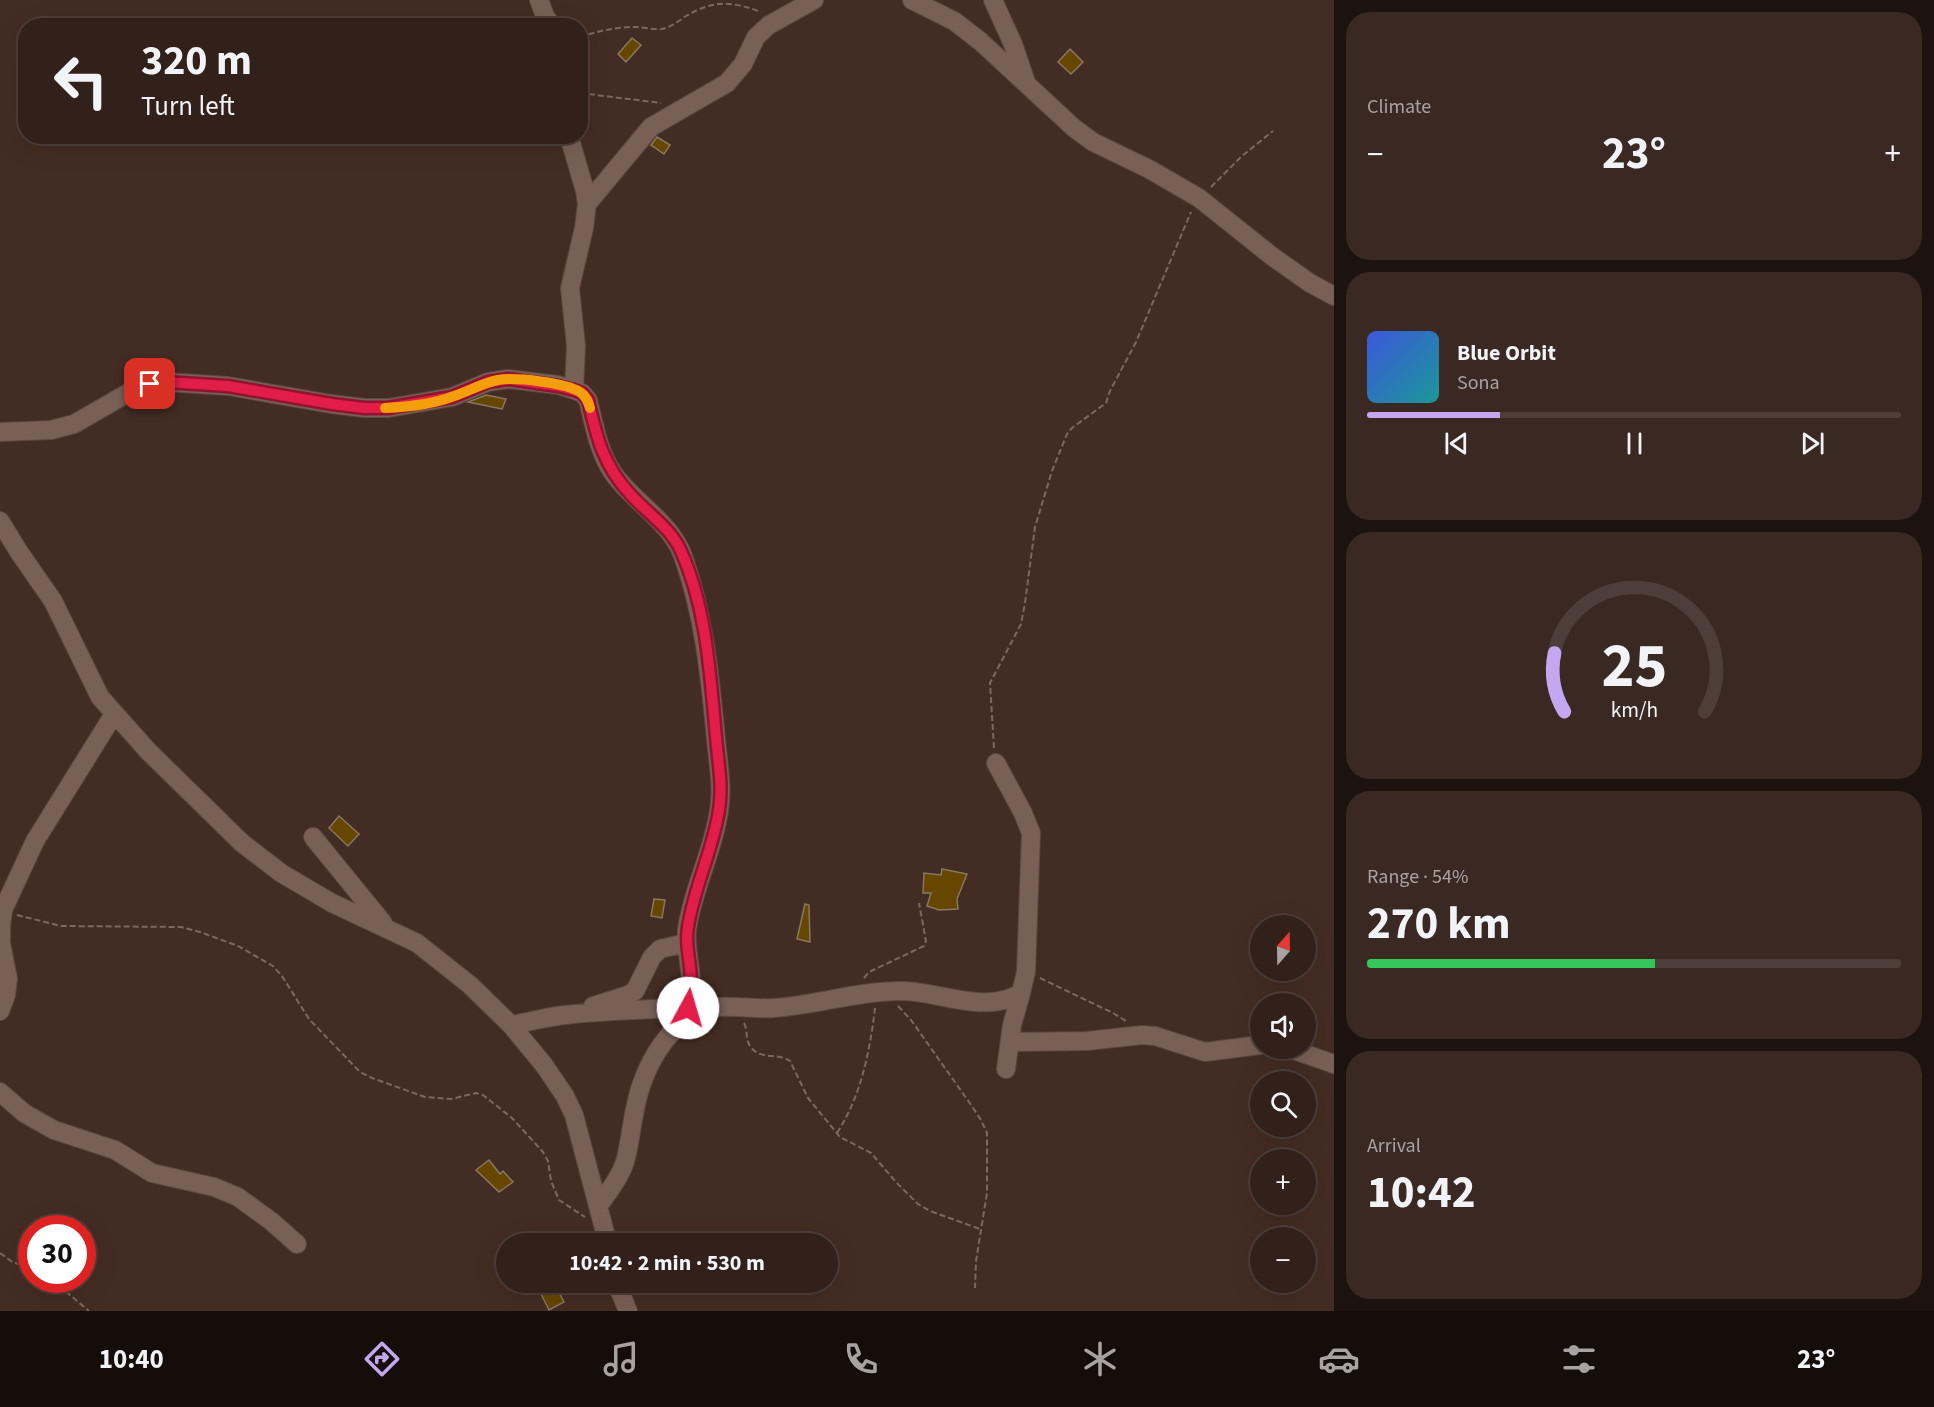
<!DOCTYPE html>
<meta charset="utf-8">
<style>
:root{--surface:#32211a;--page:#3a2923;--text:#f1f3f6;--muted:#a8a3a2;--line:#4d3e39;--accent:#c4a7f1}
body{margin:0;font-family:"Source Sans 3",sans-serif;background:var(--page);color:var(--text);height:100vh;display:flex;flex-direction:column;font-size:22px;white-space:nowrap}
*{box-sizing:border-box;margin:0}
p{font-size:20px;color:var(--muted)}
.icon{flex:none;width:33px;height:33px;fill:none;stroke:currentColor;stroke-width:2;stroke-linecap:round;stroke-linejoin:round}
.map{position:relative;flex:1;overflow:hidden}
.details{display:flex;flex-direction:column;gap:12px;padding:12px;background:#1c120e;width:600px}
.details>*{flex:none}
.banner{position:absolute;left:18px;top:18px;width:570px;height:126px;border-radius:24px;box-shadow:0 6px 24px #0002,0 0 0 2px var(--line);background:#32211a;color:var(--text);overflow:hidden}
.needle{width:39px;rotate:20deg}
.buttons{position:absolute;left:1250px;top:915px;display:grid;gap:12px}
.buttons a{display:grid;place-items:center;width:66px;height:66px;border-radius:50%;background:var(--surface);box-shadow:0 6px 24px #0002,0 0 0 2px var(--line);font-size:30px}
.speed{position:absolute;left:18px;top:1215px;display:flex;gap:12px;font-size:30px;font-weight:700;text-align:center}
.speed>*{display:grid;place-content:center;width:78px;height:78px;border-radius:50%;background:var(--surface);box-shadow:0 6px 24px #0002,0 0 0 2px var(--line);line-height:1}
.speed .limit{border:9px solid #d22;background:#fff;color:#111}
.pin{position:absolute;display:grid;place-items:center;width:51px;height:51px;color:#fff;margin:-26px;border-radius:12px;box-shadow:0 3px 9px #0006}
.me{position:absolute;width:66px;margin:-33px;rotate:6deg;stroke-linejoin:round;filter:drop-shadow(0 0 4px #0008)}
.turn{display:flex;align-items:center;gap:21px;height:126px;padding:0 24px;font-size:27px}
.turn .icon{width:78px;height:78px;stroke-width:2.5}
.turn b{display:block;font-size:42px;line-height:51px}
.big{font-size:45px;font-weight:700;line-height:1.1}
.details .tile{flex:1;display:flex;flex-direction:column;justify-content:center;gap:9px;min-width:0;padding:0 21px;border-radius:24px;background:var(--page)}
.details .dial{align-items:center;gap:0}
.dial svg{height:156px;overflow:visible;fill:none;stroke:var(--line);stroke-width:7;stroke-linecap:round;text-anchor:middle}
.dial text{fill:var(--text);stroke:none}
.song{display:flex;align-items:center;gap:18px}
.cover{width:72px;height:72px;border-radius:9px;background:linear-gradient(135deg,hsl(230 70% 55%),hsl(180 70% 35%))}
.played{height:6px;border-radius:3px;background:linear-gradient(90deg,var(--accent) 25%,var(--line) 25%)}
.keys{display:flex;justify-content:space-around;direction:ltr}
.heat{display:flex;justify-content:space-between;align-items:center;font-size:33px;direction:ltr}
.charge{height:9px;border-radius:4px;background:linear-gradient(90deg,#34c759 54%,var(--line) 0)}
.trip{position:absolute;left:496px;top:1233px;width:342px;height:60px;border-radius:30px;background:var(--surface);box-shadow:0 6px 24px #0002,0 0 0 2px var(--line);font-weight:700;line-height:60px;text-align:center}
.tabs{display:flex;height:96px;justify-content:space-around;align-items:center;background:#140d0a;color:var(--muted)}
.tabs .icon{width:42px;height:42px}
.tabs .active{color:var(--accent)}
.tabs b{font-size:27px;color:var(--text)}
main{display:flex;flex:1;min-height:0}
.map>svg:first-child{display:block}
.building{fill:#674700;stroke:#867862;stroke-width:1.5}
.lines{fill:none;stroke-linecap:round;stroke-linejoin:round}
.minor-casing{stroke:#5b4841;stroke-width:20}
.path{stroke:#7d6860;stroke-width:2;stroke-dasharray:6 3;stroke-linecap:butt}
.minor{stroke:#796056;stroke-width:18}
.route-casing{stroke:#92132f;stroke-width:15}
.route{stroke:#e11d48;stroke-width:10}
.slow{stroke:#f59e0b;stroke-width:10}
</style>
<main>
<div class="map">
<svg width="1334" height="1311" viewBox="0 0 1334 1311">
<rect width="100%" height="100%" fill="#432c23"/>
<path class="building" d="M632 38 641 45 626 62 618 54Z
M1070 49 1083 62 1071 74 1058 62Z
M657 137 670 145 664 154 651 145Z
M486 395 506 399 502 409 468 402Z
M339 816 359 834 348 846 329 828Z
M942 869 967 874 957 899 958 909 939 910 927 906 931 893H923L924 873 941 875Z
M654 899 665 900 662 918 651 916Z
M805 904 809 905 810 942 797 939Z
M489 1160 500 1174 503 1171 513 1182 499 1192 476 1170Z
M535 1282H545L550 1290 556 1287 564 1302 549 1310Z"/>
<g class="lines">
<defs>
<path id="minor" d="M539 0 545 16 552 26
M912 0 954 21 980 41 1074 128 1093 142 1149 169 1199 198 1273 257 1310 283 1334 296
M993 0 1013 44 1026 82
M569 136 585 191 587 204 584 228 570 288 576 346 574 390
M587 204 651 127 727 83 743 64 756 37 769 25 814 0
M0 432 51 430 74 424 135 389 142 385 165 382 228 386 331 404 364 408H389L452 397 488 382 508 379 558 385 574 390 582 393 588 400C594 425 599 453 613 473 633 502 671 522 683 556 704 615 710 676 716 739 718 762 723 787 719 811 713 852 693 888 687 929 684 956 698 983 687 1010 682 1023 671 1032 663 1043 654 1055 647 1069 642 1083 633 1107 632 1133 626 1158 622 1175 609 1191 599 1205
M0 521 19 552 53 601 100 697 148 751 242 843 281 873 332 903 417 943 470 985 511 1025 544 1065 565 1096 574 1115 608 1244
M313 837 383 923
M593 1006 628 995 635 991 652 957 660 949 686 943
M0 1011 6 995 8 979 1 943V926L3 910 35 841 114 714
M511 1025C529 1022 547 1017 565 1015 616 1009 668 1009 719 1007 738 1006 756 1009 774 1008 817 1005 858 991 901 991 940 991 984 1015 1021 993L1026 972 1031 833 1023 813 996 763
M1010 1042 1087 1041 1142 1035 1155 1036 1205 1052 1260 1045
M1288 1048 1334 1064
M1006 1069 1012 1025 1021 993
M0 1092 24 1113 54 1130 115 1150 152 1173 214 1187 238 1197 271 1221 297 1244
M616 1282 628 1311"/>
</defs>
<use href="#minor" class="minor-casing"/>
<path class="path" d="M580 37C598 31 616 27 635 27 643 27 654 30 662 29 671 27 679 21 686 16 713 0 732 1 761 12
M580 93 661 103
M1211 187 1242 156 1273 131
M994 748 990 683 1021 624 1025 603 1035 527 1052 471 1067 434 1072 428 1106 403 1110 391 1136 342 1191 212
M17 915 61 926 181 927 200 932 238 946 273 966 282 976 309 1019 360 1072 372 1078 425 1097 451 1099 476 1093 483 1095 512 1118 543 1152 548 1161 551 1181 559 1200 585 1217
M864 978 869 972 924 946 926 941 919 903
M1040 978 1113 1013 1126 1021
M898 1006 911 1020 969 1102 981 1120 987 1133V1193L976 1261 975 1288
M744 1023C748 1030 745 1039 750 1046 760 1061 777 1052 790 1061L808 1098 840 1137 871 1153 896 1182 918 1204 930 1211 980 1229
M837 1133C861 1096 870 1051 875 1008
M0 1253 11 1261 32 1270
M52 1280 89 1311"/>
<use href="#minor" class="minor"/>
</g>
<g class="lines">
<defs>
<path id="route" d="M150 384 165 382 228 386 332 404 364 408H388L452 397 488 382 508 379 558 386 574 390 582 393 588 400C597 438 603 465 630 494 647 513 671 528 681 551 707 609 710 675 716 737 718 761 723 786 719 810 713 850 694 887 688 927 685 942 689 954 690 968 692 982 691 994 688 1008"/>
</defs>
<use href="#route" class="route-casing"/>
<use href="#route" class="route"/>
<path class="slow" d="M385 408C407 407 434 404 454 396 469 391 483 383 498 380 516 377 566 383 580 392 586 396 588 401 590 408"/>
</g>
</svg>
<div class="buttons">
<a><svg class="needle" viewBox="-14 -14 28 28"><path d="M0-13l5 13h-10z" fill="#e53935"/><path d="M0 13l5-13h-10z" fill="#a8a3a2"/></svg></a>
<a><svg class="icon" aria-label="sound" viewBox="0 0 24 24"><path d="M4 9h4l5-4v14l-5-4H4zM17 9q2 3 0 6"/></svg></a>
<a><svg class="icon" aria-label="search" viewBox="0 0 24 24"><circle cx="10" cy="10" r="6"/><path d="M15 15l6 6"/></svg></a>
<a>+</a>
<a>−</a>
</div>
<div class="speed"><div class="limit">30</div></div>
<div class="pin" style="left:150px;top:384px;background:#d93025"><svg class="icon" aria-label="arrive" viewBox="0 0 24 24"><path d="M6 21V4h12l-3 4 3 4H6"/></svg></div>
<svg class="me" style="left:688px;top:1008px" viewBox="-20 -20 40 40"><circle r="19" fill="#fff"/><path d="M0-13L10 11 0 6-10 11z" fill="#e11d48"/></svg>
<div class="trip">10:42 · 2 min · 530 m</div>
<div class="banner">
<div class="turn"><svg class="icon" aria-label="left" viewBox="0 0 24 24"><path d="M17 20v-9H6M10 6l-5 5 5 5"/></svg><div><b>320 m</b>Turn left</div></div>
</div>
</div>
<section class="details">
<div class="tile"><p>Climate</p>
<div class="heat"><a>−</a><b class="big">23°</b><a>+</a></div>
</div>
<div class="tile">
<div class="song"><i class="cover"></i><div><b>Blue Orbit</b><p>Sona</p></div></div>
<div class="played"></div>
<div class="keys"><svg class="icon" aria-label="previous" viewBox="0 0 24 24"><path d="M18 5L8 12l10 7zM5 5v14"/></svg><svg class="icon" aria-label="pause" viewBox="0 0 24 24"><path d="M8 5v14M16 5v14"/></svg><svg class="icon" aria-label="next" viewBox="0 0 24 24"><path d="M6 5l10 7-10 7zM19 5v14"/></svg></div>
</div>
<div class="tile dial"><svg viewBox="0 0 100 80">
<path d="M14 69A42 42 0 1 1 86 69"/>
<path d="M14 69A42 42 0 0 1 9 39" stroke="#c4a7f1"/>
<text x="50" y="56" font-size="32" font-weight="700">25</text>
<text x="50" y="72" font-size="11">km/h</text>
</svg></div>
<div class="tile"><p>Range · 54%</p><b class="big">270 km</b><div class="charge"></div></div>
<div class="tile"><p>Arrival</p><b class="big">10:42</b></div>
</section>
</main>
<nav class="tabs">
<b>10:40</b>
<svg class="icon active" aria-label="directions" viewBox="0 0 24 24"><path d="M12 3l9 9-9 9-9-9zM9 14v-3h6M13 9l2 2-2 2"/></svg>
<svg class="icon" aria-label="music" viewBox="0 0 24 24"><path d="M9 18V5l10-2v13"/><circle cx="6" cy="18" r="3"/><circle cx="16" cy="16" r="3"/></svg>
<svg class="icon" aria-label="phone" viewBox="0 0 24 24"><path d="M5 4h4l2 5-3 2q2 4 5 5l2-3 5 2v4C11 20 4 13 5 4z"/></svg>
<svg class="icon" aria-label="climate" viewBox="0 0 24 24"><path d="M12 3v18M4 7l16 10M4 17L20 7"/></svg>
<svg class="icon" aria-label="car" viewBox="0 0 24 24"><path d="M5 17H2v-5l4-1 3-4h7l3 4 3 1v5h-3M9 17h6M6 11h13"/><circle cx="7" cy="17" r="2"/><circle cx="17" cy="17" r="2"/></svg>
<svg class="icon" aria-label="filters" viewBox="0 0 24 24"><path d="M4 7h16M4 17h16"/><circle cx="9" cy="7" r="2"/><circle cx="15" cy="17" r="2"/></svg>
<b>23°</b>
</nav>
